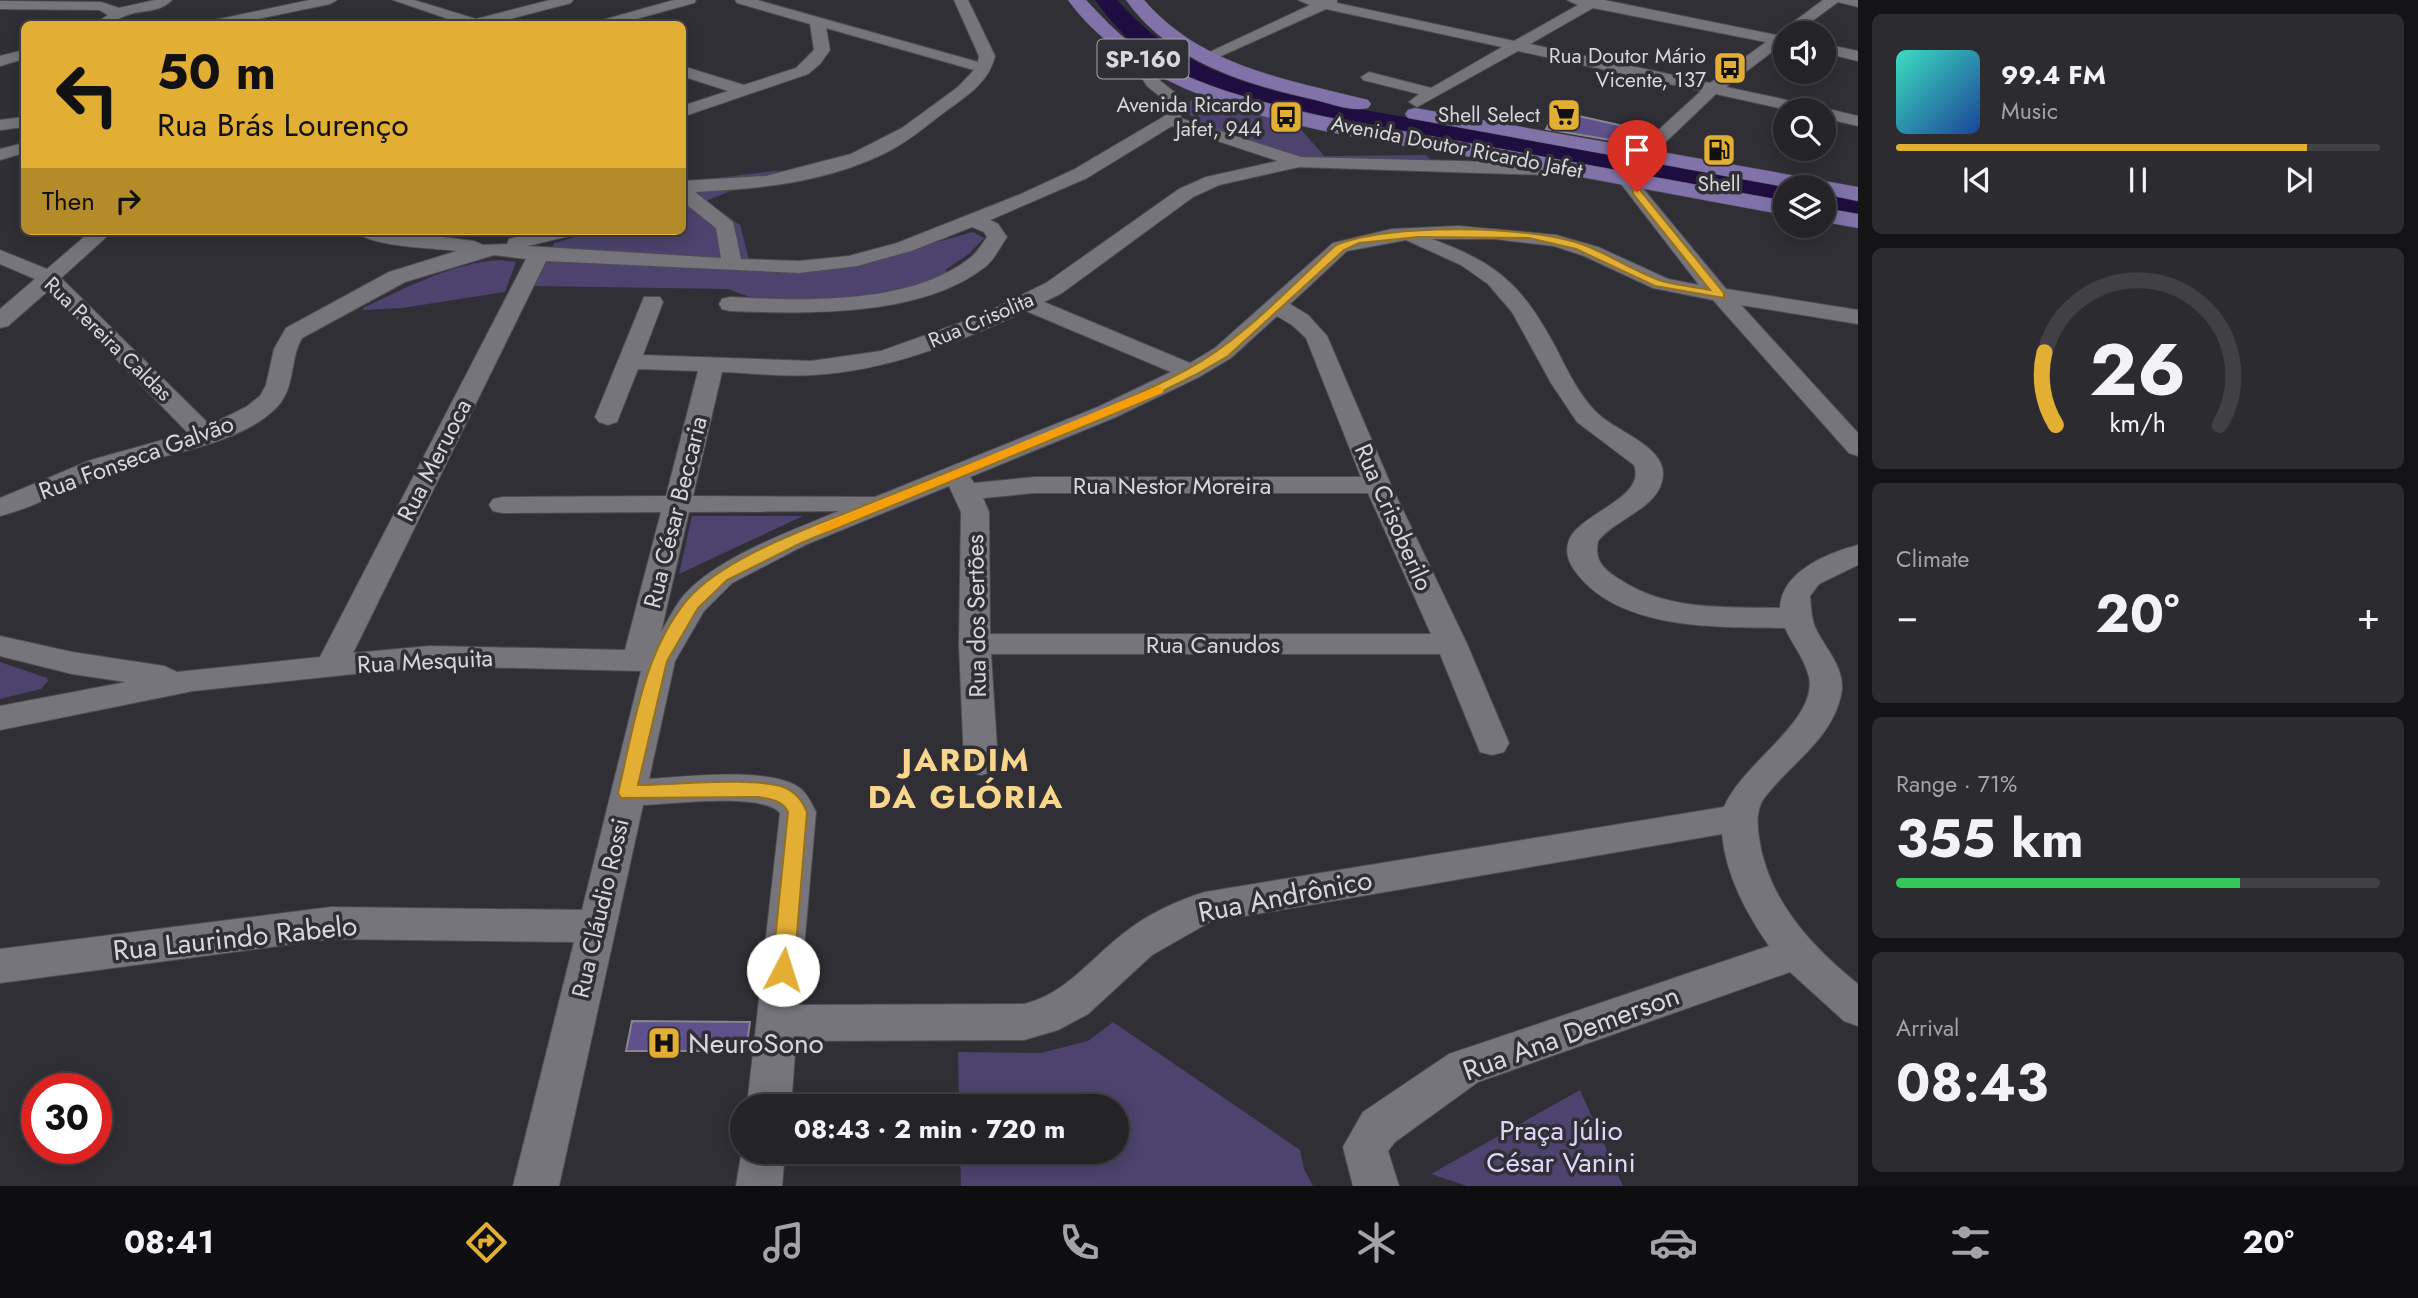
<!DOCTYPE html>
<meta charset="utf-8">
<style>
:root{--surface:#242328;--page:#2c2b30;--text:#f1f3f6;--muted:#a3a4a8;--line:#414045;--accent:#e2ae34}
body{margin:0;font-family:Jost,sans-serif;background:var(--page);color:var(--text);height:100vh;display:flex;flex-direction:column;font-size:26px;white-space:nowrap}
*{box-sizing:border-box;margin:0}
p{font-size:23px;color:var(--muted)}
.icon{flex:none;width:38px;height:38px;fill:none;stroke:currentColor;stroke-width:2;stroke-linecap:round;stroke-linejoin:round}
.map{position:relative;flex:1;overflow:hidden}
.sheet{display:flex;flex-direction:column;gap:14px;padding:14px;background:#141316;width:560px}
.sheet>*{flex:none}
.guide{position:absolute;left:21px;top:21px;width:665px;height:214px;border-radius:10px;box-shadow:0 4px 18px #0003,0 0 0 2px var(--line);background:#e2ae34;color:#111;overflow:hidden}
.controls{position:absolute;left:1773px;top:21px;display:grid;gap:14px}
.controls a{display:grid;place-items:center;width:63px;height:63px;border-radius:50%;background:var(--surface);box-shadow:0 4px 18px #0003,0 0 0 2px var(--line);font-size:35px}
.speed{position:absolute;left:21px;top:1073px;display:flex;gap:14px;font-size:35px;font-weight:700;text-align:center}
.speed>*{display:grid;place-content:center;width:91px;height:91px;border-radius:50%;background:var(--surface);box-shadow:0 4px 18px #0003,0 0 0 2px var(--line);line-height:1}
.speed .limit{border:10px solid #d22;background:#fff;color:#111}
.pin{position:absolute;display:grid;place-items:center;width:60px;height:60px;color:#fff;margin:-72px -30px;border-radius:50% 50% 50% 0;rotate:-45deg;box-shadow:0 0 7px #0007}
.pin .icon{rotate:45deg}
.me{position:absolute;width:77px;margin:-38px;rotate:5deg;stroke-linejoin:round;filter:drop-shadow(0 0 5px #0008)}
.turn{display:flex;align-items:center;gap:24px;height:147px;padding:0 21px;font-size:32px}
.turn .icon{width:91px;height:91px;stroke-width:2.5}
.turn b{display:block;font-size:49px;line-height:60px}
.then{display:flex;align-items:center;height:66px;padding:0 21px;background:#0003;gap:14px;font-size:26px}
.big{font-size:52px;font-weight:700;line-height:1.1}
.sheet .widget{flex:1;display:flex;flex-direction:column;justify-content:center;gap:10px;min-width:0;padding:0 24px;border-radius:10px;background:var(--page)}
.sheet .dial{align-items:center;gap:0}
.dial svg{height:182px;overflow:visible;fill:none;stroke:var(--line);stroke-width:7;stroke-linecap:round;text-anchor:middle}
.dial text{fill:var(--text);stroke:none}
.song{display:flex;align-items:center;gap:21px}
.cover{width:84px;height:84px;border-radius:10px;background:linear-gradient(135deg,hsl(170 70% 55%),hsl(220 70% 35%))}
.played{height:7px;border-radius:4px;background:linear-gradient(90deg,var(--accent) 85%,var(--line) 85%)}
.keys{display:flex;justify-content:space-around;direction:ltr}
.heat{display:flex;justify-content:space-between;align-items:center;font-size:38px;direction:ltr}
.charge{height:10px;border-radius:5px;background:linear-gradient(90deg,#34c759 71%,var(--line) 0)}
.trip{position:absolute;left:730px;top:1094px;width:399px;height:70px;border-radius:35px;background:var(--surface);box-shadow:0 4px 18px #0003,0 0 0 2px var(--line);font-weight:700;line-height:70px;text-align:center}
.tab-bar{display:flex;height:112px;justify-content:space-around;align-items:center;background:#0e0e10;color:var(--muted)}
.tab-bar .icon{width:49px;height:49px}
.tab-bar .selected{color:var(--accent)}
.tab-bar b{font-size:32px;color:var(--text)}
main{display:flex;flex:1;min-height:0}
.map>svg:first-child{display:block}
.green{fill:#4d436e}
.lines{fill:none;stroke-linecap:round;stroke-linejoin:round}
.river{fill:#1f0c41;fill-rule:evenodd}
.building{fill:#5f518b;stroke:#87858d;stroke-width:2}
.minor-casing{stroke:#4e4d52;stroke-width:2}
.major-casing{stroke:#4e4d52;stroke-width:1}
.minor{fill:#76757c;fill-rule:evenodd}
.major{fill:#8173aa;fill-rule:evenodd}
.route{fill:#e2ae34;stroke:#937122;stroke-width:2}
.slow{fill:#f59e0b}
.labels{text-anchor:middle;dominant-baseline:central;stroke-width:7;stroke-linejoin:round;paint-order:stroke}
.far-poi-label{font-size:21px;fill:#d8d7db;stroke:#302f35;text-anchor:end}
.far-street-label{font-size:21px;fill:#d8d7db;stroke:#302f35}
.shield{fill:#302f35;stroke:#a6a5a9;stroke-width:2}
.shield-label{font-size:23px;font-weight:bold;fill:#d8d7db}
.street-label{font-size:24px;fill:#d8d7db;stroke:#302f35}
.near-street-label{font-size:28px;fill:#d8d7db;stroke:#302f35}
.near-poi-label{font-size:28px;fill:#d8d7db;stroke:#302f35;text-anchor:start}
.near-park-label{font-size:28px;fill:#ded7fb;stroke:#302f35}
.district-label{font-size:32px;font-weight:bold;letter-spacing:2px;fill:#fad58c;stroke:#302f35}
</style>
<main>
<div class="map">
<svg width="1858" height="1186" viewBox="0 0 1858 1186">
<rect width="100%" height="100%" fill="#302f35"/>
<path class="green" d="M1191 100 1215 103 1298 126 1324 156 1426 155 1431 161H1300L1192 124V117L1183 109Z
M782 170 706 201 740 225 752 271 838 269 973 232 984 238 969 254 945 270 952 275 888 295 884 292 850 299 763 302 728 289 530 286 554 243 596 231H682L683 207 686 206 683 202V182Z
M500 260 516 262 505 292 402 308 363 310V308C406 288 451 263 500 260Z
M692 516H803L679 574Z
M0 662 47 678 48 681 41 689 0 699Z
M1113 1022 1300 1150 1304 1169 1313 1186H961L960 1152H1116V1106H959L958 1052 1041 1053 1088 1041Z
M1580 1090 1623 1186H1467L1431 1174Z"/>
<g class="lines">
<path class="river" d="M1095 0H1117C1176 68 1252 88 1337 105L1793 187H1785V203C1670 182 1555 160 1440 139 1347 122 1249 111 1164 65 1137 51 1113 25 1095 0Z
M1824 192 1858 199V217L1824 210Z"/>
</g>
<path class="building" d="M1556 111 1637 129 1634 144 1546 129Z
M632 1021 750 1022 746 1051H626Z"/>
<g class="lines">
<defs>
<path id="minor" d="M155 0H172C158 14 141 9 125 16 110 22 114 24 94 24L108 15 99 10 0 9V1L101 2 119 8Z
M310 0H337L330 4 233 24H208L215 20Z
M393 0H414L476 19 550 0H573L571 3 491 24H463Z
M674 0H696L694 3 618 24H597L599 21Z
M735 0H757L978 62 979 56 954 0H968L995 56C989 82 967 96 946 111 925 127 904 145 879 156 821 183 757 189 695 192L733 222 741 259 799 261 849 256 897 243 1021 194 1073 170 1163 117 1167 111 1163 99 1147 86 1127 55 1135 50 1140 52 1159 80 1177 94 1183 111 1180 118 1301 157 1576 164 1585 170 1576 176 1299 167 1219 185 1193 197 1062 293 1044 302 1190 363 1215 348 1333 243 1392 229 1459 226 1556 235 1598 247 1668 279 1699 285 1618 180 1630 148 1641 146 1701 91 1518 51 1417 107 1409 102 1419 94 1363 80 1361 77 1369 72 1431 88 1502 47 1326 9 1212 60 1207 62 1199 57 1310 5 1298 0H1337V3L1514 41 1578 5 1567 0H1604L1776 35 1823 0H1858V7L1838 2 1796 33H1785V45H1781L1726 87 1810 105 1818 109 1824 108 1858 116V126L1824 118V110H1788L1716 94 1653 154 1644 156 1636 180 1726 289 1858 310V324L1741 305 1858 433V456L1849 453 1713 300 1653 288 1584 256 1554 246 1494 239H1432C1499 264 1522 285 1556 348 1567 370 1578 393 1595 411 1612 430 1664 445 1663 474 1662 508 1615 518 1598 541 1594 560 1603 569 1619 579 1667 611 1724 607 1780 608 1781 572 1827 553 1858 545V565L1819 584 1810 596C1811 607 1811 617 1815 627 1825 649 1847 669 1841 695 1832 739 1790 764 1765 797 1756 808 1757 824 1759 838 1768 900 1811 946 1858 984V1026L1844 1021 1790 972 1478 1082 1395 1142 1388 1151 1399 1186H1353L1343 1147 1363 1112 1449 1054 1769 946C1746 912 1726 876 1722 834L1210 922 1152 955 1088 1014 1058 1030 1024 1040 796 1041 791 1106H747L780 813C762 792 671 804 643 805L559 1186H513L574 942 331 939 0 983V949L331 907 582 910 641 671 430 666 193 691 0 730V706L126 682 72 674 0 656V636L72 652 164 666 177 672 320 657 526 259 494 255 405 282 302 338C289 360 296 387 277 407 237 448 156 454 104 474 69 487 36 507 0 516V498L5 496 91 460 188 433 49 290 8 326 0 328V309L35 279 0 264V250L47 269 91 231H113L61 278 210 425 246 407 260 396 266 385 274 349 286 328 389 272 457 251C435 248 368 247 356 231H392L474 241 483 245 507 244 509 239 541 231H577L574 235 527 246 721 258 716 228 682 201V181L766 176 851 154 902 128 958 87 974 70 826 28 830 50 820 64 808 74 682 117V106L728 91 682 76V66L744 85 796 68 814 50 810 24 737 3ZM1593 8 1766 42 1710 83 1530 44ZM1172 126 1278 161 1206 177 1179 189 1046 283 979 316 881 351 811 361 643 355 663 302 660 297H644L595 417 599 422 608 425 617 422 638 369 698 371 666 496 503 497 493 499 489 505 493 511 503 513 661 512 625 650 430 646 353 653 546 261 799 273 857 266 911 251 972 227 984 232 987 237C982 244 977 253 970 258 910 305 803 301 730 297L722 299 719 304 722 309 730 311C808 314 921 317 985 267 994 260 1000 247 1007 237L998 224 990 220 1087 178ZM1406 240 1461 265 1488 284 1512 312 1551 383 1577 422 1634 465C1647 498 1581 512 1569 540 1564 554 1570 565 1578 575 1623 631 1720 627 1785 628 1792 644 1805 659 1809 677 1818 721 1742 763 1724 807L1205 892C1176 901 1148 914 1124 933 1091 958 1066 994 1024 1004L799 1005 816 812C812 804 808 795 801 789 774 766 684 777 649 779L675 661 704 611 732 583 805 545 949 486 961 512 959 644 964 763 969 772 981 775 993 772 998 763 991 654H1440L1480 752 1492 755 1504 752 1509 743 1467 644 1391 485 1327 336 1308 315 1290 304 1347 251ZM1026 311 1171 372 1098 407 875 497 693 496 722 372C752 373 783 377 813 375 887 371 960 342 1026 311ZM1277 316 1292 325 1306 338 1361 477H1035L974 483 970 477 1116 417 1199 377 1231 358ZM1035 493H1368L1431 634H990L989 512 983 498ZM839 511C791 531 712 559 680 600 673 610 667 622 661 632L689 512Z
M1824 44 1858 51V61L1824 53Z
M24 50V59L0 66V56Z
M24 117V127L0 130V120Z
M24 143V153L0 160V149Z
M742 1149V1152H785L782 1186H736Z"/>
<path id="major" d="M1068 0H1086C1101 16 1116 32 1133 45 1187 86 1261 102 1326 117L1785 201V215C1686 197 1587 178 1488 160 1354 135 1155 119 1068 0Z
M1126 0H1144C1202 67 1286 79 1368 100L1371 104 1368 108C1352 112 1332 104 1316 100 1245 84 1170 62 1126 0Z
M1415 108 1858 187V201L1824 194V187H1786L1408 118 1405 114 1408 110Z
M1824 208 1858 214V228L1824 222Z"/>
</defs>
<use href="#minor" class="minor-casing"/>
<use href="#major" class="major-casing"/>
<use href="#minor" class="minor"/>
<use href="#major" class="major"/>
</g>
<path class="route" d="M1637 189 1640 190 1724 293V298L1655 286 1576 249 1529 238 1419 237 1359 243 1344 250 1228 356 1195 375 1135 405 801 543 727 580 698 608 667 661 638 785C673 785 758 776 786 788 798 794 802 801 807 812L794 970 791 977 783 979 776 977 772 970 788 812C782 800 770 799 758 797L621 798 618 793C634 727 643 653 687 600 725 556 810 528 863 506 969 463 1085 423 1186 370 1242 340 1289 288 1336 245 1387 223 1532 225 1584 245 1611 255 1635 272 1662 281 1677 285 1694 287 1710 290L1633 194V190Z"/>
<path class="slow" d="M1158 386 1164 390 1162 393 828 531 822 532 815 528Z"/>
<defs>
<symbol id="bus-square" viewBox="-11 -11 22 22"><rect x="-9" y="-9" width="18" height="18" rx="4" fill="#e2ae34" stroke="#302f35"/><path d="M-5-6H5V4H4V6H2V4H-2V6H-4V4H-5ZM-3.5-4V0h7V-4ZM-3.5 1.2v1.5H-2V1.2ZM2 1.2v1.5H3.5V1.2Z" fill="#111"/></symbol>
<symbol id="supermarket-square" viewBox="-11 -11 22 22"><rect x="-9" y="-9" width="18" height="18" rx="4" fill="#e2ae34" stroke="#302f35"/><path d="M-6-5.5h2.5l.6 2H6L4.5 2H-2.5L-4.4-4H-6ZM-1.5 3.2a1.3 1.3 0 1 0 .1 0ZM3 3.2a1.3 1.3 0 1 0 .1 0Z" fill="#111"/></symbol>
<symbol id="fuel-square" viewBox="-11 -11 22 22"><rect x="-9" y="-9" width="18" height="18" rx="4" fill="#e2ae34" stroke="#302f35"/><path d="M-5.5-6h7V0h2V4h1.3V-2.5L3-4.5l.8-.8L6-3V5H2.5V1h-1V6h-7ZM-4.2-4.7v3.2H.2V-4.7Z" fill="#111"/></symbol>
<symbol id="hospital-square" viewBox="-11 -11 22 22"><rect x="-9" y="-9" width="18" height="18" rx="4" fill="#e2ae34" stroke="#302f35"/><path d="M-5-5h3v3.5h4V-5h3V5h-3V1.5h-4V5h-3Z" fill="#111"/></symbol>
</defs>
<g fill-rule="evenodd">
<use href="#bus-square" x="1711" y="49" width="38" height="38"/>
<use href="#supermarket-square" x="1545" y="96" width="38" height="38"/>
<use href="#bus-square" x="1267" y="98" width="38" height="38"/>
<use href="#fuel-square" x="1700" y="131" width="38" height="38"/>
<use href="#hospital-square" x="645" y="1024" width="38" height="38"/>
</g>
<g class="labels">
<g class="far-poi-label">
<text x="1706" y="56">Rua Doutor Mário<tspan x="1706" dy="24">Vicente, 137</tspan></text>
<text x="1262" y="105">Avenida Ricardo<tspan x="1262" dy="24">Jafet, 944</tspan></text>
<text x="1540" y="115">Shell Select</text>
<text x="1719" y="184" text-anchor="middle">Shell</text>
</g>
<g class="far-street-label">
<text transform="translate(1457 147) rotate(11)">Avenida Doutor Ricardo Jafet</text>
<text transform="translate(981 320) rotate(-23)">Rua Crisolita</text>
<text transform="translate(108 339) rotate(44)">Rua Pereira Caldas</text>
</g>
<rect class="shield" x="1097.5" y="39.5" width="91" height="39" rx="5"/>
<g class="shield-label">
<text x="1143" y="59">SP-160</text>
</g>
<g class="street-label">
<text transform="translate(136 457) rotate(-20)">Rua Fonseca Galvão</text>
<text transform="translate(434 460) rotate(-63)">Rua Meruoca</text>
<text x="1172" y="485">Rua Nestor Moreira</text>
<text transform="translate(675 512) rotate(-76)">Rua César Beccaria</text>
<text transform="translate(1394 517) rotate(66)">Rua Crisoberilo</text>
<text transform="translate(976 616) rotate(-91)">Rua dos Sertões</text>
<text x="1213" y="644">Rua Canudos</text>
<text transform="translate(425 661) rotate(-3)">Rua Mesquita</text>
<text transform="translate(600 908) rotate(-77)">Rua Cláudio Rossi</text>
</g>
<g class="near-street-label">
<text transform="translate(1285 896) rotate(-11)">Rua Andrônico</text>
<text transform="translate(235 938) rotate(-6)">Rua Laurindo Rabelo</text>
<text transform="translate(1571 1033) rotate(-20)">Rua Ana Demerson</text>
</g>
<g class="near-poi-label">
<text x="688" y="1043">NeuroSono</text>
</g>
<g class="near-park-label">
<text x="1561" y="1130">Praça Júlio<tspan x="1561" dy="32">César Vanini</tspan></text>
</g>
<g class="district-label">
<text x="966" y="760">JARDIM<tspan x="966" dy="37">DA GLÓRIA</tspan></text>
</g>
</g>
</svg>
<div class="controls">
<a><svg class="icon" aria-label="sound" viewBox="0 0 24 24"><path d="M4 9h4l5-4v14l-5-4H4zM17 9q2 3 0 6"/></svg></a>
<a><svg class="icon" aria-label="search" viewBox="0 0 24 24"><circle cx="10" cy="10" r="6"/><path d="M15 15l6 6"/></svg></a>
<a><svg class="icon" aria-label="layers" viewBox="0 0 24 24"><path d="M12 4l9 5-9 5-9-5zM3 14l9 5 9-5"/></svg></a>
</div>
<div class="speed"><div class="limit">30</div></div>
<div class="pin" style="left:1637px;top:192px;background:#d93025"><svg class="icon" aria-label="arrive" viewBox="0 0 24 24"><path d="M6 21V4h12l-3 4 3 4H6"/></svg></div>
<svg class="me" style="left:783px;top:970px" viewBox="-20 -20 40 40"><circle r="19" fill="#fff"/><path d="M0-13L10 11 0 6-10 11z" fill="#e2ae34"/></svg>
<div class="trip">08:43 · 2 min · 720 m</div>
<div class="guide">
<div class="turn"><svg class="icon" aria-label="left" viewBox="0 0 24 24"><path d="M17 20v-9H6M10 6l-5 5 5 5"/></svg><div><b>50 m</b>Rua Brás Lourenço</div></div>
<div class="then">Then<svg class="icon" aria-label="right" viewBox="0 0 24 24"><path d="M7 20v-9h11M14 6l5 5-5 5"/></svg></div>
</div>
</div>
<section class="sheet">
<div class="widget">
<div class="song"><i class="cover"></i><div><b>99.4 FM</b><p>Music</p></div></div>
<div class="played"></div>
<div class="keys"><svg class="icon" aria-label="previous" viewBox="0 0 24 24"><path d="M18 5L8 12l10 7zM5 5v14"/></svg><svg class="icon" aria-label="pause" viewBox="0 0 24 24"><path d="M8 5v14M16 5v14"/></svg><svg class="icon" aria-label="next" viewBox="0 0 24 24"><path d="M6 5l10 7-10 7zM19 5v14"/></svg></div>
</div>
<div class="widget dial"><svg viewBox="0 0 100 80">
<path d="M14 69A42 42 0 1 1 86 69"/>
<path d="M14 69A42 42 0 0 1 9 37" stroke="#e2ae34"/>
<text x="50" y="56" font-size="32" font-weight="700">26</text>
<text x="50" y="72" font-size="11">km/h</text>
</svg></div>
<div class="widget"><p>Climate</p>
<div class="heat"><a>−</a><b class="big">20°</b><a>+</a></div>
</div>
<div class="widget"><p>Range · 71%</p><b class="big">355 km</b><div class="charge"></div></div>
<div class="widget"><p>Arrival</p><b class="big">08:43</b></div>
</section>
</main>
<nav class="tab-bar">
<b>08:41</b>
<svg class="icon selected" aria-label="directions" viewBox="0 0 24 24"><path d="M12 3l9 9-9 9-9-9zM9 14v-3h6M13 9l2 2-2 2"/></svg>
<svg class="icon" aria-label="music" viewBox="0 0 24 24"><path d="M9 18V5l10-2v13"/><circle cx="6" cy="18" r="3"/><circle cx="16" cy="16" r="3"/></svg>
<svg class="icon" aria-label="phone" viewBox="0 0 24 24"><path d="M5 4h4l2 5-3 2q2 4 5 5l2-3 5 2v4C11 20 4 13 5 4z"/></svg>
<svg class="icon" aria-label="climate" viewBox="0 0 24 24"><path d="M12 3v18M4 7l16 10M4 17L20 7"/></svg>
<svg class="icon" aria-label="car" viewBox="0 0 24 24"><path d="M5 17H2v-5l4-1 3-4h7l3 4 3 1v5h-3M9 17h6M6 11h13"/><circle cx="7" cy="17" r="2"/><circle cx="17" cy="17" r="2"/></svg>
<svg class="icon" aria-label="filters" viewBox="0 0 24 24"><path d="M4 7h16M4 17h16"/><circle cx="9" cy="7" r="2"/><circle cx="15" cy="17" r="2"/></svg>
<b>20°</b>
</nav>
